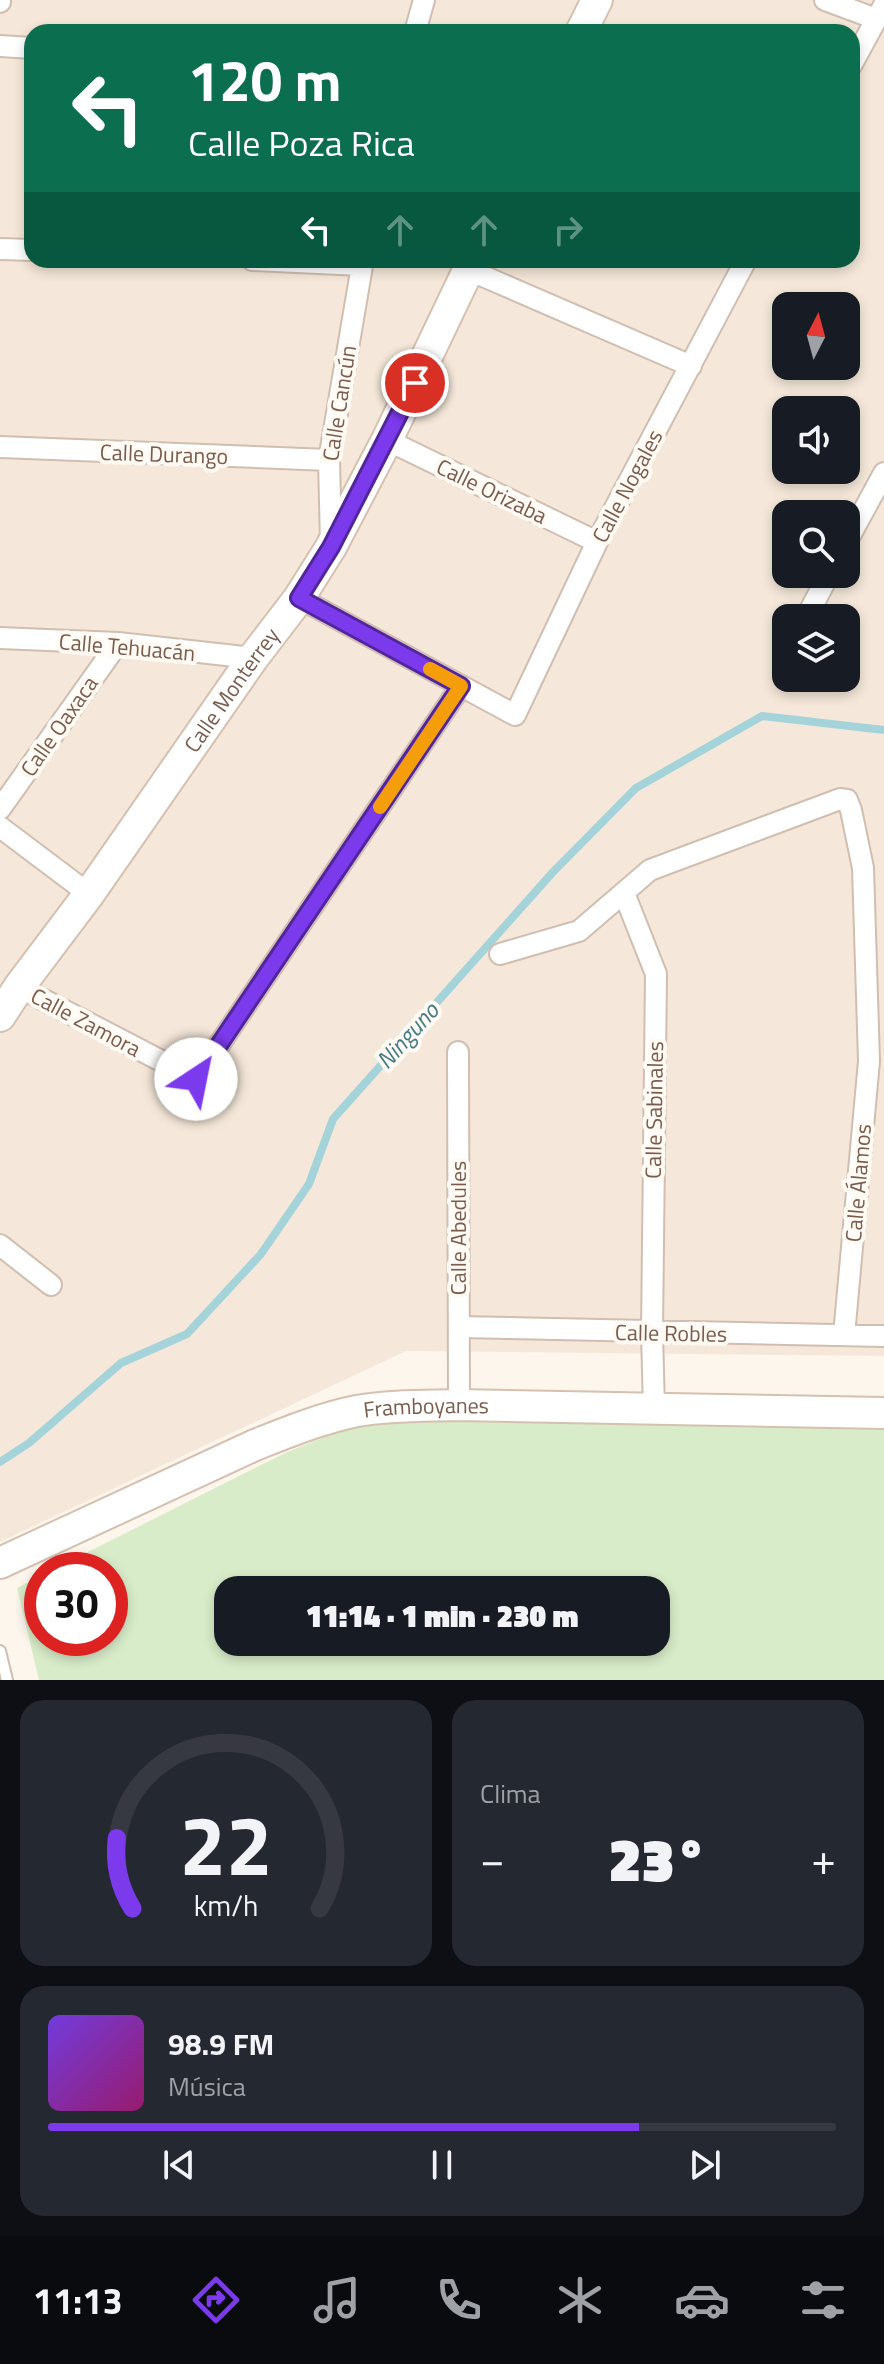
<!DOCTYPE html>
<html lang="es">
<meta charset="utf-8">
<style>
:root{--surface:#171b24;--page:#242831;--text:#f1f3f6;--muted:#9ea1a6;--line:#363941;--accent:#7c3aed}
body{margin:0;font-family:"Titillium Web",sans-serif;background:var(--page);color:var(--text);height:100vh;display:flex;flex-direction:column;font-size:30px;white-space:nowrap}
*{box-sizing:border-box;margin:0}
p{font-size:26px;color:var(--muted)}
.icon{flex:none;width:44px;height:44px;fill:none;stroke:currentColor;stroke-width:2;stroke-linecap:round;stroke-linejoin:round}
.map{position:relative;height:1680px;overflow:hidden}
.details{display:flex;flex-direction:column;gap:20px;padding:20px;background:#0d0f14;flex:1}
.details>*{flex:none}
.guide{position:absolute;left:24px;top:24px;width:836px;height:244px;border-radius:24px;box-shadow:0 4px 12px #0003;background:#0b6e4f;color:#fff;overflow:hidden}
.needle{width:52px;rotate:6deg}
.fabs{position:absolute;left:772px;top:292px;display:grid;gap:16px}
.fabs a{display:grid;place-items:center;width:88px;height:88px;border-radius:16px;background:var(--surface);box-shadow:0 4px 12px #0003;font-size:40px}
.speed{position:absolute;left:24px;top:1552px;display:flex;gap:16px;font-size:40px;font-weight:700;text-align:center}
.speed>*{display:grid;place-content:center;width:104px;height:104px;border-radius:50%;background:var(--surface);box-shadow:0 4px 12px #0003;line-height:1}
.speed .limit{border:12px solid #d22;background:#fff;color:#111}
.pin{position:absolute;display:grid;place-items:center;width:68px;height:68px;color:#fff;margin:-34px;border:4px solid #fff;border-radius:50%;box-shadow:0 2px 8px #0007}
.me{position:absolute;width:88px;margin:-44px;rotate:34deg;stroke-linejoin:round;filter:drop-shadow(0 0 6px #0008)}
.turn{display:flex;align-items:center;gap:28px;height:168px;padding:0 32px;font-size:36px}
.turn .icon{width:104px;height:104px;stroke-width:2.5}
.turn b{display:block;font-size:56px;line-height:68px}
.lanes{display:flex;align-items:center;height:76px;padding:0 32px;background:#0003;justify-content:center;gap:40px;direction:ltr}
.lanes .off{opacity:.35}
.big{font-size:60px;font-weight:800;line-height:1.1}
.details .tile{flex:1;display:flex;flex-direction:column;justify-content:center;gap:12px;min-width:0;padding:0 28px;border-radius:24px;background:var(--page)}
.details .dial{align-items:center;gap:0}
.dial svg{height:208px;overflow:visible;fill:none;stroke:var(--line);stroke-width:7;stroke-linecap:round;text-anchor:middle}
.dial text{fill:var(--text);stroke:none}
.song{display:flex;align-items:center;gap:24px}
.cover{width:96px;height:96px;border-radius:12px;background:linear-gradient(135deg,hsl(260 70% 55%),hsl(320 70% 35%))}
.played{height:8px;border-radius:4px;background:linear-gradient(90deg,var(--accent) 75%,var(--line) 75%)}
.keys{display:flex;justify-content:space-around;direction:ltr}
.heat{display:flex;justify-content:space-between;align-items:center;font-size:44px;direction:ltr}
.details .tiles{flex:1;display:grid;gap:20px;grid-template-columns:1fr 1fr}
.tile:last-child{grid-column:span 2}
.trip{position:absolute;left:214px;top:1576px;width:456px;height:80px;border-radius:24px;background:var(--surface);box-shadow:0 4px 12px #0003;font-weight:800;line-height:80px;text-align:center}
.menu{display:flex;height:128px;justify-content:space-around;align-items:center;background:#090b0e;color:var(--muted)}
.menu .icon{width:56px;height:56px}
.menu .on{color:var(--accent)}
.menu b{font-size:36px;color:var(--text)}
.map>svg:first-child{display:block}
.residential{fill:#f5e8da;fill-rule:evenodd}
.green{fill:#d8ecc9;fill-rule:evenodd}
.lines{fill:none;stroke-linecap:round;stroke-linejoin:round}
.stream{stroke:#a5d3da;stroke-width:8}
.lane-casing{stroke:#d1beb0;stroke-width:14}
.street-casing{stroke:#d1beb0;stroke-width:24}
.secondary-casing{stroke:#d6c0b0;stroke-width:34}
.lane{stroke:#fff;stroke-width:10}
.street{stroke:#fff;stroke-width:20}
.secondary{stroke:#fff;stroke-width:30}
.route-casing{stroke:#51269a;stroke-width:20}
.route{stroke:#7c3aed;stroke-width:14}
.slow{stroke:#f59e0b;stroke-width:14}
.labels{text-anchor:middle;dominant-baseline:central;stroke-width:8;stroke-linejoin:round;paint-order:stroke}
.street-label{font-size:22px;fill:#7a5c4d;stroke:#fffaf3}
.water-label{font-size:24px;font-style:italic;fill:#437c86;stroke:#fffaf3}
</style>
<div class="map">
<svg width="884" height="1680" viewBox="0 0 884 1680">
<rect width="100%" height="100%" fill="#fdf6ec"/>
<path class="residential" d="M0 0H884V1356L406 1351 0 1542ZM32 32H852V260H32ZM786 306H846V366H786ZM786 410H846V470H786ZM786 514H846V574H786ZM786 618H846V678H786Z"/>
<path class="green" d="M493 1416 884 1428V1680H39L17 1588 42 1575V1638H110V1570H52L285 1453 345 1429 381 1422ZM228 1590H656V1642H228Z"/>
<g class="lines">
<path class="stream" d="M0 1462 29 1443 121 1363 187 1334 261 1254 309 1184 333 1119 553 872 636 788 762 716 884 730"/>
<defs>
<path id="lane" d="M0 1651 7 1680"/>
<path id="street" d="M825 0 876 19
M0 2V0
M415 32 424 0
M0 46 32 48
M852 64 884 5
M0 249 32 250
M252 260 361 265
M469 270 691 366
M387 440 597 542
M0 447 329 460
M331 543 329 460 363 260
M846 543 884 473
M299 598 515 715 597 542 746 260
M806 618 829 574
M0 638 118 643 253 658
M0 809 118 643
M0 827 89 894
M624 893 656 974 652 1333 654 1409
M500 954 579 931 650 870 840 799 847 800 851 810 863 868 869 1061 844 1335
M19 987 196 1079 461 686
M458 1052 459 1405
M0 1245 51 1285
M459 1327 884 1336"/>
<g id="secondary">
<path d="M581 32 597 0"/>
<path id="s1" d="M0 1016 19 987 89 894 253 658 299 598 331 547 387 440 473 260"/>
<path id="s2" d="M0 1563 255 1445C288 1432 322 1418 357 1411 391 1405 425 1406 459 1405L884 1413"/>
</g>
</defs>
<use href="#lane" class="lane-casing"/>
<use href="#street" class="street-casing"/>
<use href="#secondary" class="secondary-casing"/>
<use href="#lane" class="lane"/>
<use href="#street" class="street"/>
<use href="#secondary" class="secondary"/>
</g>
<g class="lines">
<defs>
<path id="route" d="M196 1079 461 686 299 598 331 547 415 383"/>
</defs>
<use href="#route" class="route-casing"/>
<use href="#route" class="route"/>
<path class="slow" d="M380 807 461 686 430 669"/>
</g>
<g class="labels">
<g class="street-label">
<text transform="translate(339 403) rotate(-81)">Calle Cancún</text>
<text transform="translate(164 454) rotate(2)">Calle Durango</text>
<text transform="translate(627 486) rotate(-62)">Calle Nogales</text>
<text transform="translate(492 491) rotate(26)">Calle Orizaba</text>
<text transform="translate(127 647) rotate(5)">Calle Tehuacán</text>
<text stroke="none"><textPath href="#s1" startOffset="400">Calle Monterrey</textPath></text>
<text transform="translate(59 726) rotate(-55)">Calle Oaxaca</text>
<text transform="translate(86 1022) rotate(28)">Calle Zamora</text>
<text transform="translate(654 1110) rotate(-89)">Calle Sabinales</text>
<text transform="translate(858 1183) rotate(-85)">Calle Álamos</text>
<text transform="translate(458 1228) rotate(-90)">Calle Abedules</text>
<text transform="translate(671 1333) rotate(1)">Calle Robles</text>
<text stroke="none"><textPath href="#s2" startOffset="458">Framboyanes</textPath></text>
</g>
<g class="water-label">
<text transform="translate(407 1035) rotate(-48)">Ninguno</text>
</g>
</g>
</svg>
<div class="fabs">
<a><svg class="needle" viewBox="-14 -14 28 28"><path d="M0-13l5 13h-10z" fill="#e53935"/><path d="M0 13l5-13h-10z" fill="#9ea1a6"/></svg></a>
<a><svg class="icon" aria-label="sound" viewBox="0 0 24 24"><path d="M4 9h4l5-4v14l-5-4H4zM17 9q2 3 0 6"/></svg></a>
<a><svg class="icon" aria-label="search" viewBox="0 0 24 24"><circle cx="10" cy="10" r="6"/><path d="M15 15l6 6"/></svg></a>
<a><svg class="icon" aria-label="layers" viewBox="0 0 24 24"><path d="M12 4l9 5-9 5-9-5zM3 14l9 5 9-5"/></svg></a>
</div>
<div class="speed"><div class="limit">30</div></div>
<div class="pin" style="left:415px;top:383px;background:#d93025"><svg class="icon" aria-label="arrive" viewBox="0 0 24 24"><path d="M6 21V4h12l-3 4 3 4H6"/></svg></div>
<svg class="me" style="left:196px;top:1079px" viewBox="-20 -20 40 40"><circle r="19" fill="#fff"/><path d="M0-13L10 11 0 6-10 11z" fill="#7c3aed"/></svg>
<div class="trip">11:14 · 1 min · 230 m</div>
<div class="guide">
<div class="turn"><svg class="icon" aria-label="left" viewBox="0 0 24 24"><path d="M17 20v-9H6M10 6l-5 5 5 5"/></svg><div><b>120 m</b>Calle Poza Rica</div></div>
<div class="lanes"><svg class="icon" aria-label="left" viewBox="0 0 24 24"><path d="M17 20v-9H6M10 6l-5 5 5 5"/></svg><svg class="icon off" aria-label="ahead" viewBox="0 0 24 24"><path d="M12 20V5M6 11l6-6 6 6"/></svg><svg class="icon off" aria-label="ahead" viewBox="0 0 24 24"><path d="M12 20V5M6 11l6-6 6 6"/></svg><svg class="icon off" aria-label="right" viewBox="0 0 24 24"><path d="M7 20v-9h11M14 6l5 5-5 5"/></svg></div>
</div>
</div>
<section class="details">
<div class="tiles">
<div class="tile dial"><svg viewBox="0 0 100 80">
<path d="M14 69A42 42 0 1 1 86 69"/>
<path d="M14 69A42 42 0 0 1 8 42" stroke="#7c3aed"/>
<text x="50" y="56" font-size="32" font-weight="700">22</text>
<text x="50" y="72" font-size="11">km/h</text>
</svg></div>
<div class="tile"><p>Clima</p>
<div class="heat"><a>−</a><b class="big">23°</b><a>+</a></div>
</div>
<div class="tile">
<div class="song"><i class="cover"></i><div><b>98.9 FM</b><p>Música</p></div></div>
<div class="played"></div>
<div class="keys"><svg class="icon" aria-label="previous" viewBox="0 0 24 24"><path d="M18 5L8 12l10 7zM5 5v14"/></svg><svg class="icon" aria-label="pause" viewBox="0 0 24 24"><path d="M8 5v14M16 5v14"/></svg><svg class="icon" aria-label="next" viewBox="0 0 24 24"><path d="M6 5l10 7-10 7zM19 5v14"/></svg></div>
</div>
</div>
</section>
<nav class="menu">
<b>11:13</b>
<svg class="icon on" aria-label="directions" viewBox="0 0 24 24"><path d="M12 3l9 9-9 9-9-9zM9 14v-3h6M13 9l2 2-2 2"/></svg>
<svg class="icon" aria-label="music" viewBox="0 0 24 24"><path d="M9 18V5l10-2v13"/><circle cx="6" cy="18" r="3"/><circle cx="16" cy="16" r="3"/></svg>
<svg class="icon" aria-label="phone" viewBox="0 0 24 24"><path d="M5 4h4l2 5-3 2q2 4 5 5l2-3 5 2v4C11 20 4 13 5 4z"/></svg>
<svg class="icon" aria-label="climate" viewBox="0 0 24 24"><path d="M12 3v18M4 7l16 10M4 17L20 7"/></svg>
<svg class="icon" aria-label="car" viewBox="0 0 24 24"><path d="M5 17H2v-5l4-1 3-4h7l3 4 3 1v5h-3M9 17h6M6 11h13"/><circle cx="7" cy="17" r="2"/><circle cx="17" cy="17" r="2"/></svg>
<svg class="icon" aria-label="filters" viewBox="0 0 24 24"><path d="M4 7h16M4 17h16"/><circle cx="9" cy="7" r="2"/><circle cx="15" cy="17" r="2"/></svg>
</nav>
